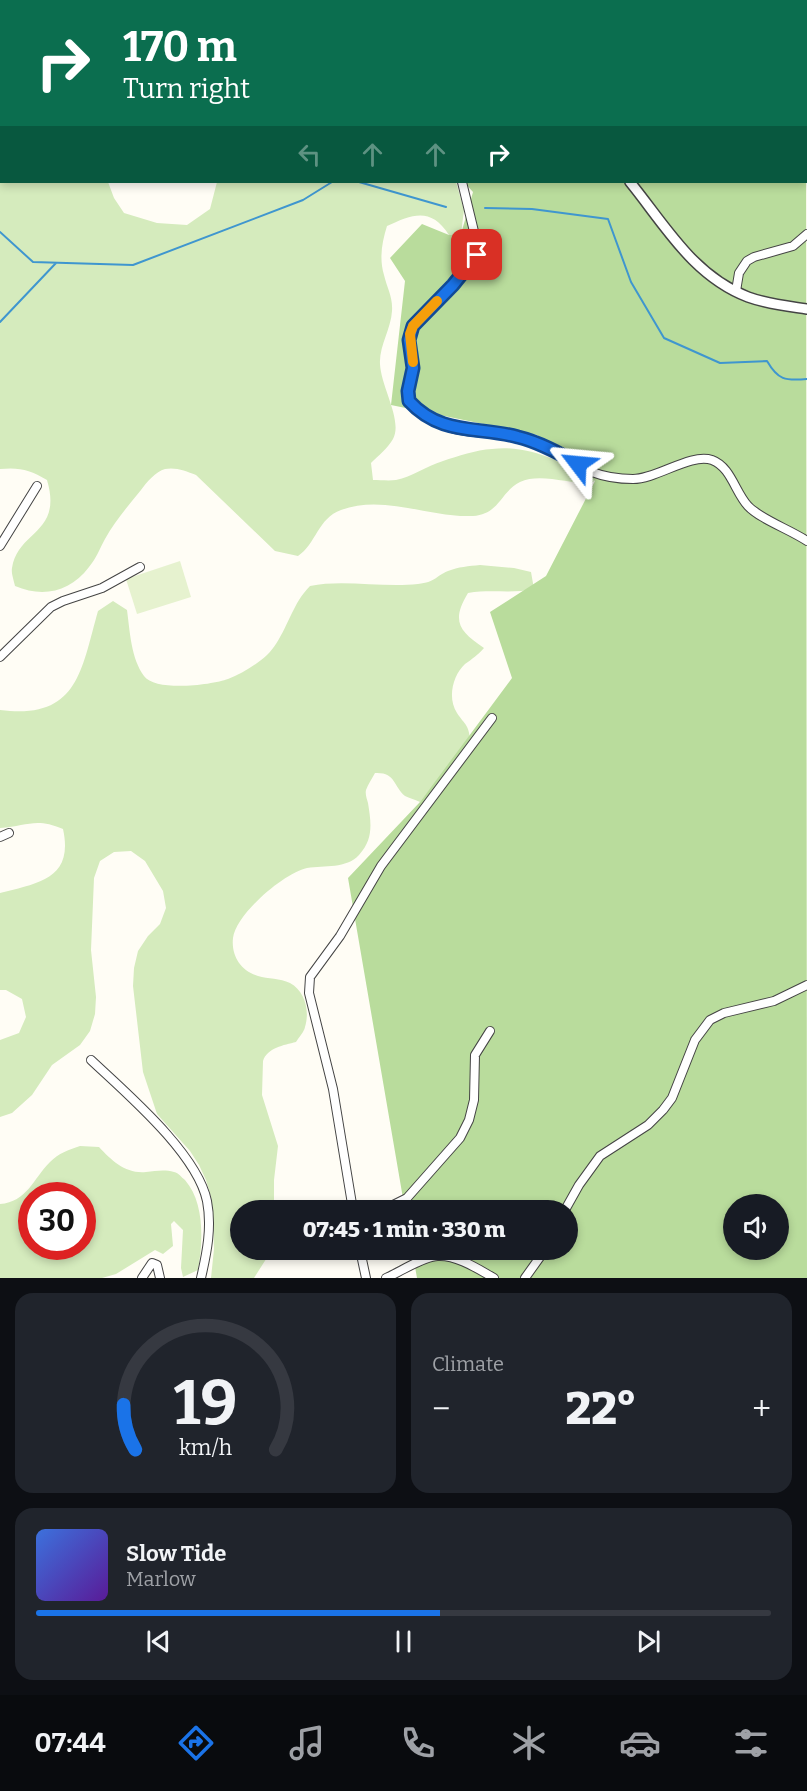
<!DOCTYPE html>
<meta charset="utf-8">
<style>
:root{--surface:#171b24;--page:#20242c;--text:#f1f3f6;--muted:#9ea1a6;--line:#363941;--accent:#1a73e8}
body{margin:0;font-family:Bitter,serif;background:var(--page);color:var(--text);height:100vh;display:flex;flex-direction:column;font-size:22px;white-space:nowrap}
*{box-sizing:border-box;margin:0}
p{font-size:20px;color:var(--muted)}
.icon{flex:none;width:33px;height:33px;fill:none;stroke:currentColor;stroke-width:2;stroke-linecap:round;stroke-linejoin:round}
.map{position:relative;height:1278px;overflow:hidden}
.panel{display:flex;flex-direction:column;gap:15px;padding:15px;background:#0d0f14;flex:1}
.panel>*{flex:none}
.guide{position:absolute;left:0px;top:0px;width:807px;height:183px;box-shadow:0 3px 9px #0003;background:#0b6e4f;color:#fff;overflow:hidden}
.controls{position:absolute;left:723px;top:1194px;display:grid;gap:12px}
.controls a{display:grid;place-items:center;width:66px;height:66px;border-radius:50%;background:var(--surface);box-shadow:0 3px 9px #0003;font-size:30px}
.speed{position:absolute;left:18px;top:1182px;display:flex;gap:12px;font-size:30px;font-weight:700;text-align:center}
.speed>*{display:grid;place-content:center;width:78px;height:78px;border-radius:50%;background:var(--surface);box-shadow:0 3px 9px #0003;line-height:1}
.speed .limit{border:9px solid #d22;background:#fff;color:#111}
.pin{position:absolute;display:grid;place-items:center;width:51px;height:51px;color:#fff;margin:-26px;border-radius:12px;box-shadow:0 3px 9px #0006}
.me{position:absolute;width:66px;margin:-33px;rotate:299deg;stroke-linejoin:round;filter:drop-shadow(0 0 4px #0008)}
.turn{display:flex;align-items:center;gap:21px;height:126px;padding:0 24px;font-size:27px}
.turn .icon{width:78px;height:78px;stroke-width:2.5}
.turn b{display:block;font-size:42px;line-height:51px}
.lanes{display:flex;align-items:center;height:57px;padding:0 24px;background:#0003;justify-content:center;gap:30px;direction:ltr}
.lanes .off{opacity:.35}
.big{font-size:45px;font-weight:800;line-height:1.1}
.panel .widget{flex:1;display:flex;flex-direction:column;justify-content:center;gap:9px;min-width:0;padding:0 21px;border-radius:18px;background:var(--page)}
.panel .dial{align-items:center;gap:0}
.dial svg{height:156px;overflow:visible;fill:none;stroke:var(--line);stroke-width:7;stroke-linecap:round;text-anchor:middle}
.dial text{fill:var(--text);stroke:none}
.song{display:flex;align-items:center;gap:18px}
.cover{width:72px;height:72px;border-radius:9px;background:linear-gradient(135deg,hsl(220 70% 55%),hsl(270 70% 35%))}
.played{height:6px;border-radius:3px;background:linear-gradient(90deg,var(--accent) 55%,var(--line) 55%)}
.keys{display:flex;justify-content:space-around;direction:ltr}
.heat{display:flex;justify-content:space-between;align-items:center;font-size:33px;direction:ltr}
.panel .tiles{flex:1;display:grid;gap:15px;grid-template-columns:1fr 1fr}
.widget:last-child{grid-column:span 2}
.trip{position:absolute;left:230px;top:1200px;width:348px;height:60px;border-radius:30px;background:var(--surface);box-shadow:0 3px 9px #0003;font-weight:800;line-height:60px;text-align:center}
.tabs{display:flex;height:96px;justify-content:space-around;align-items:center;background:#090b0e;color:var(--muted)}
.tabs .icon{width:42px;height:42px}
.tabs .current{color:var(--accent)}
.tabs b{font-size:27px;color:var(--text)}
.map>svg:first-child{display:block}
.green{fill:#d5ebbd;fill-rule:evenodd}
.forest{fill:#b9dc9c;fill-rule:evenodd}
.pitch{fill:#e6f2cf}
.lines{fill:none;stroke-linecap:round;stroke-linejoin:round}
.stream{stroke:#3f96cf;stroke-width:2}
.minor-casing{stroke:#444;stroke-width:10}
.tertiary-casing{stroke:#444;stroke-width:12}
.minor{stroke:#fff;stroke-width:8}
.tertiary{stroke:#fff;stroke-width:9}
.route-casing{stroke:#114b97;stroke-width:15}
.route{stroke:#1a73e8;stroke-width:10}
.slow{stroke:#f59e0b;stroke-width:10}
</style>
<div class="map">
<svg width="807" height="1278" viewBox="0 0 807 1278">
<rect width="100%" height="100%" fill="#fffdf5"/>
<path class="green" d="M0 0 95 1 2 2V182H108L114 198 124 213 157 223 187 225 210 209 217 182H456L464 210 461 234 449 235C431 207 413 214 387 226 382 242 379 258 384 275 387 288 393 297 392 311 391 329 379 346 380 364 381 387 403 421 393 439 388 448 378 456 371 463L373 480C380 480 389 481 396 480 412 477 426 466 443 461 458 456 476 450 492 449 528 444 566 463 595 481L588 484C568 483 539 473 520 482 500 492 500 514 473 516 429 518 384 494 341 510 318 518 316 544 298 556L275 551 196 475C186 471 176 467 165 469 156 471 146 483 141 490 128 506 115 521 105 539 100 548 96 559 89 567 70 592 43 598 15 586 14 581 11 573 12 568 18 530 63 534 47 480 30 470 20 467 0 469Z
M194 0H476L194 2Z
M480 565 514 568 531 572 534 589C512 594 491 589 468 593 451 621 459 631 484 648 478 655 472 659 465 664 453 675 447 698 457 713 464 724 468 723 470 738L420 802C416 800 409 798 405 796 393 786 396 772 375 773 372 779 368 784 366 790 365 794 367 799 368 803 371 822 374 839 359 855 346 869 325 865 307 868 284 873 236 914 233 938 231 956 241 971 258 976 268 979 280 978 290 983 305 991 310 1011 305 1027 304 1032 299 1037 296 1042 284 1045 267 1048 263 1061L262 1095 278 1146 274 1180V1210H240V1250H270L268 1256 254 1278H211L214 1249 213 1213 211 1197 206 1180 199 1165 190 1151 157 1114 143 1072 133 986 134 968 138 951 148 936 160 924 166 908 163 891 145 861 131 851 114 852 100 861 94 878 91 950 96 997 95 1014 90 1031 80 1045 52 1065 32 1095 12 1113 0 1117V1040L19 1033 26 1017 22 999 6 990H0V893C38 883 74 879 63 829 36 817 27 826 0 828V710C78 720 81 671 98 611L113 601 127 610C130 632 131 658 144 676 155 692 212 685 228 679 241 674 256 665 267 655 281 642 289 616 299 600 302 595 306 590 310 586 343 579 383 588 418 584 436 582 434 577 448 571 458 567 469 566 480 565Z
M80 1146 99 1147C112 1161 126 1174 146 1172 156 1171 164 1169 174 1172 179 1173 181 1177 185 1180 205 1203 203 1242 198 1270L183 1277 181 1268 183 1230 174 1221 171 1224 173 1246 163 1254 155 1250 116 1274 102 1278H0V1204C27 1202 33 1179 50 1162 59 1153 68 1150 80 1146ZM32 1196H82V1246H32Z"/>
<path class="forest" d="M806 82 807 1278H417L412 1250H567V1210H405L348 878 420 802 512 678 490 612 546 576 595 481 537 435 391 405 405 281 390 258 422 224 449 235 461 234 473 192 464 182H806ZM734 1204H778V1250H734Z"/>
<path class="pitch" d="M180 561 191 597 137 614 126 579Z"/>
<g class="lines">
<path class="stream" d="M359 182 446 207
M485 208 532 209 608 219 631 282 664 338 720 363 767 361C778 380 785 381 807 379
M0 232 33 262 133 265 303 200 332 182
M0 322 56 263"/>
<defs>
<path id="minor" d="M124 0V2
M653 0 655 2
M760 2 762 0
M462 182 478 248C474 270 429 309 413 326L409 340 412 358V377L407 396C411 410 433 420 446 426 468 435 495 431 518 437 546 444 567 461 592 472 605 477 619 479 633 479 657 479 690 453 712 460 731 467 735 492 748 506 760 519 791 530 807 541
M736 291 739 273 747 261 754 257 793 246 807 234
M0 546 37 486
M0 657 51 607 63 601 102 588 140 567
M0 837 9 833
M91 1060C126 1093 197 1153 207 1201 212 1227 207 1252 201 1278
M353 1210 333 1089 309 993 310 977 340 936 381 866 492 718
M383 1210 407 1198 460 1138 469 1120 474 1100 475 1055 490 1031
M565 1210 579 1185 600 1156 648 1125 663 1110 672 1098 695 1040 710 1020 724 1013 774 1001 807 985
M360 1250 366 1278
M142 1278 152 1263 157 1265 160 1278
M386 1278C400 1272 424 1256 438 1256 457 1255 478 1269 494 1278
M525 1278 545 1250"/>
<path id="tertiary" d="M503 0 505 2
M630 182C665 225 693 276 748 297 767 304 787 306 807 309"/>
</defs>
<use href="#minor" class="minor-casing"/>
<use href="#tertiary" class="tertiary-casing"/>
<use href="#minor" class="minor"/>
<use href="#tertiary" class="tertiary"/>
</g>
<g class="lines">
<defs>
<path id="route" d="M477 255 453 285 413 326 409 340 413 368 408 391 409 401C441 436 478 426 518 437 539 442 559 453 578 464"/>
</defs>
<use href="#route" class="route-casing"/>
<use href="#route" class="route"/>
<path class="slow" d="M413 362 410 334 413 326 437 301"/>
</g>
</svg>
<div class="controls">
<a><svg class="icon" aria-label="sound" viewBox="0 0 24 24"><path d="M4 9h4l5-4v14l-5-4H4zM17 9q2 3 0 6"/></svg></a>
</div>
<div class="speed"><div class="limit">30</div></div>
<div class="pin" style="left:477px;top:255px;background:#d93025"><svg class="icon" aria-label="arrive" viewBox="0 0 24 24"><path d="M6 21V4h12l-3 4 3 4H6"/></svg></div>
<svg class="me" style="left:578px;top:464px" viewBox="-20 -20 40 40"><path d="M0-17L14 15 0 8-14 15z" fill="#1a73e8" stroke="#fff" stroke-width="4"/></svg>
<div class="trip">07:45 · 1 min · 330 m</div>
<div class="guide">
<div class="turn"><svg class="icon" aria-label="right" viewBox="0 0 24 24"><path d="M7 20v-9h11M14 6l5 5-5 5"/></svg><div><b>170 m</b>Turn right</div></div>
<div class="lanes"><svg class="icon off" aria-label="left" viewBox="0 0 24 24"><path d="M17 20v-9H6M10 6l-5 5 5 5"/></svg><svg class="icon off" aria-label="ahead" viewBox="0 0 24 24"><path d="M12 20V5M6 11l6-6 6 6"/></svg><svg class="icon off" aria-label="ahead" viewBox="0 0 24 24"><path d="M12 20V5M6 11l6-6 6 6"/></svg><svg class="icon" aria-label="right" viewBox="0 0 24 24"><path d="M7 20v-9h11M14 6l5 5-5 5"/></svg></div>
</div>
</div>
<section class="panel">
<div class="tiles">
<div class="widget dial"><svg viewBox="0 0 100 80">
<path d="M14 69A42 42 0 1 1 86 69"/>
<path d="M14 69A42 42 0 0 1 8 46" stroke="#1a73e8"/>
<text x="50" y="56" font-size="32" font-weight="700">19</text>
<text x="50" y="72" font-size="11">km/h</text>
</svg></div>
<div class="widget"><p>Climate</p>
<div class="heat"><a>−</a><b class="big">22°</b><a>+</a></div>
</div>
<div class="widget">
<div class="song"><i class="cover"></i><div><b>Slow Tide</b><p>Marlow</p></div></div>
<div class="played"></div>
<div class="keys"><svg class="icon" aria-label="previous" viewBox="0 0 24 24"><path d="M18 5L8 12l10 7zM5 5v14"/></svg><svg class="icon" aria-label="pause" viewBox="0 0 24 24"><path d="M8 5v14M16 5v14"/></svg><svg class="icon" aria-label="next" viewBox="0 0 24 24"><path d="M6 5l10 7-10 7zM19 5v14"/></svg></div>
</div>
</div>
</section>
<nav class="tabs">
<b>07:44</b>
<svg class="icon current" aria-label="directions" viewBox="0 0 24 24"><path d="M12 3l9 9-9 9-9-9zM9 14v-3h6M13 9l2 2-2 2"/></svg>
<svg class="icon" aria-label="music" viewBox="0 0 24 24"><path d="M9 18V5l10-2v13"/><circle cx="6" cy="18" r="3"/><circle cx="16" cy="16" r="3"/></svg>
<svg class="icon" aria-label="phone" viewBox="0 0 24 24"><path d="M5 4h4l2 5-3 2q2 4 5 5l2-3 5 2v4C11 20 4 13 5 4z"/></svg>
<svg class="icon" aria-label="climate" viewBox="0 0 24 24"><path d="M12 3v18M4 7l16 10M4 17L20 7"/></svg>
<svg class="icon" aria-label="car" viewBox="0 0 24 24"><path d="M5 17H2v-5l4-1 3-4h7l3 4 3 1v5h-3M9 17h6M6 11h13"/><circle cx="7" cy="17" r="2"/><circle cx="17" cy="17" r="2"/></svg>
<svg class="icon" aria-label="filters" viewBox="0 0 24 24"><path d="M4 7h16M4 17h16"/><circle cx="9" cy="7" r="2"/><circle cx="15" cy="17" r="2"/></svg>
</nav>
